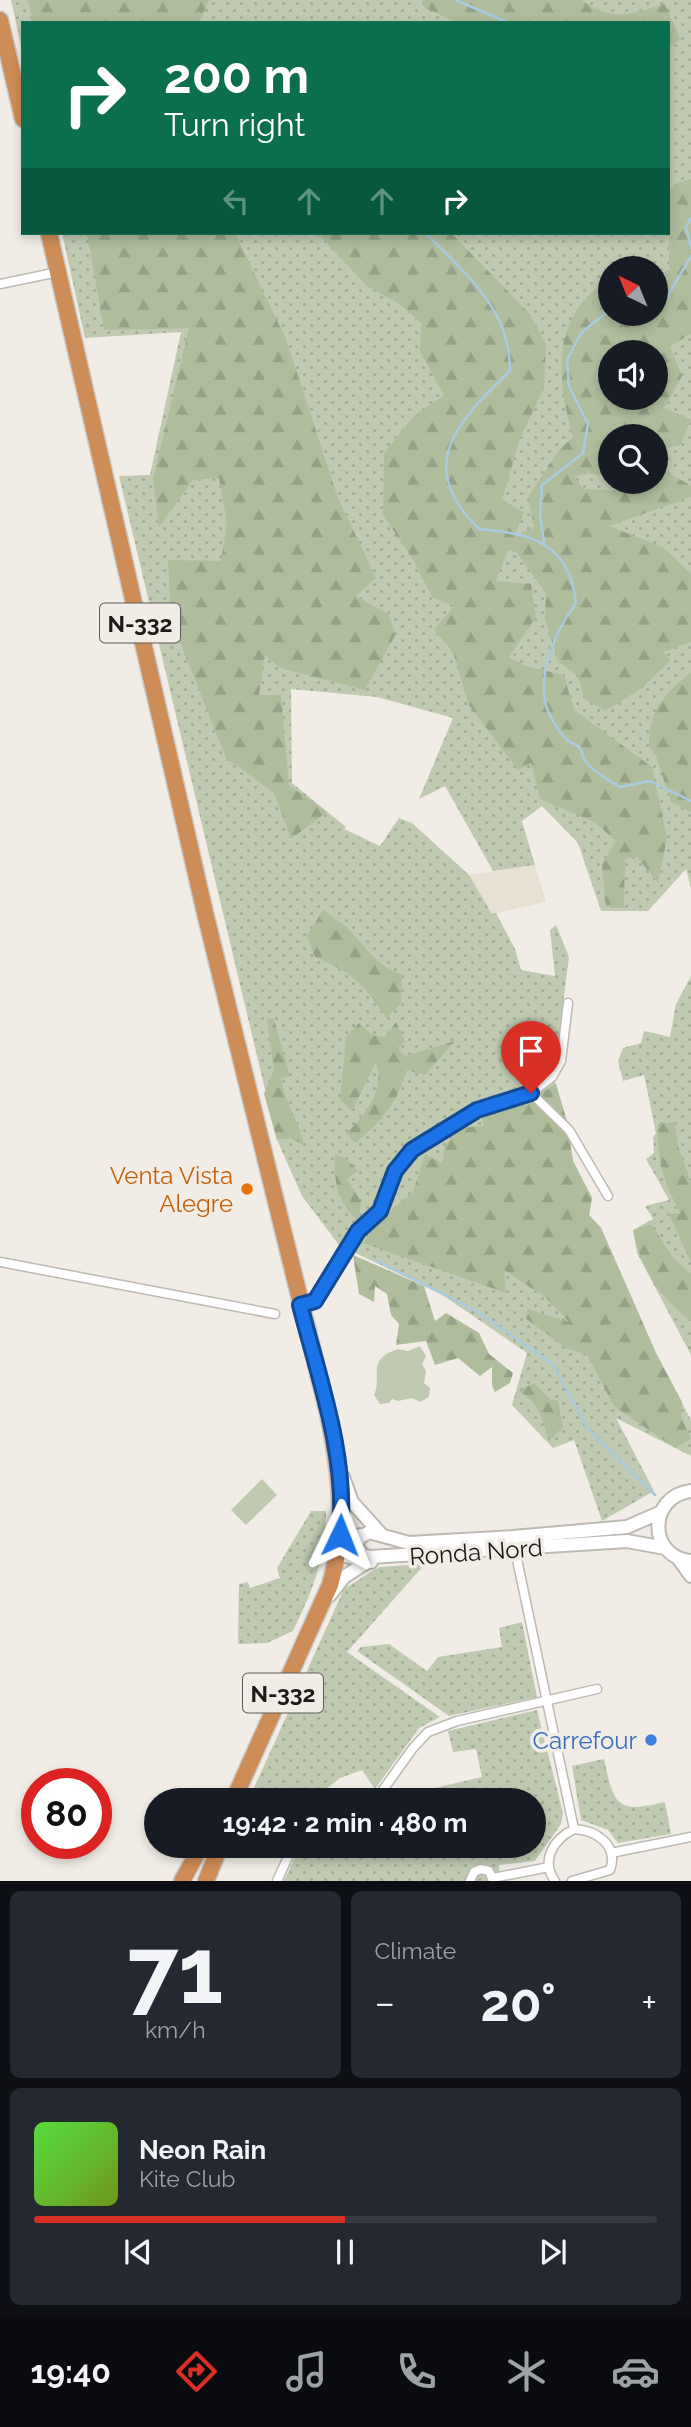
<!DOCTYPE html>
<meta charset="utf-8">
<style>
:root{--surface:#171b24;--page:#242831;--text:#f1f3f6;--muted:#9ea1a6;--line:#363941;--accent:#d93025}
body{margin:0;font-family:Raleway,sans-serif;background:var(--page);color:var(--text);height:100vh;display:flex;flex-direction:column;font-size:26px;white-space:nowrap}
*{box-sizing:border-box;margin:0}
p{font-size:23px;color:var(--muted)}
.icon{flex:none;width:38px;height:38px;fill:none;stroke:currentColor;stroke-width:2;stroke-linecap:round;stroke-linejoin:round}
.map{position:relative;height:1881px;overflow:hidden}
.side{display:flex;flex-direction:column;gap:10px;padding:10px;background:#0d0f14;flex:1}
.side>*{flex:none}
.top-card{position:absolute;left:21px;top:21px;width:649px;height:214px;border-radius:0px;box-shadow:0 4px 10px #0003;background:#0b6e4f;color:#fff;overflow:hidden}
.needle{width:46px;rotate:317deg}
.buttons{position:absolute;left:598px;top:256px;display:grid;gap:14px}
.buttons a{display:grid;place-items:center;width:70px;height:70px;border-radius:50%;background:var(--surface);box-shadow:0 4px 10px #0003;font-size:35px}
.speed{position:absolute;left:21px;top:1768px;display:flex;gap:14px;font-size:35px;font-weight:700;text-align:center}
.speed>*{display:grid;place-content:center;width:91px;height:91px;border-radius:50%;background:var(--surface);box-shadow:0 4px 10px #0003;line-height:1}
.speed .limit{border:10px solid #d22;background:#fff;color:#111}
.pin{position:absolute;display:grid;place-items:center;width:60px;height:60px;color:#fff;margin:-72px -30px;border-radius:50% 50% 50% 0;rotate:-45deg;box-shadow:0 0 7px #0007}
.pin .icon{rotate:45deg}
.me{position:absolute;width:77px;margin:-38px;rotate:2deg;stroke-linejoin:round;filter:drop-shadow(0 0 5px #0008)}
.turn{display:flex;align-items:center;gap:24px;height:147px;padding:0 28px;font-size:32px}
.turn .icon{width:91px;height:91px;stroke-width:2.5}
.turn b{display:block;font-size:49px;line-height:60px}
.lanes{display:flex;align-items:center;height:66px;padding:0 28px;background:#0003;justify-content:center;gap:35px;direction:ltr}
.lanes .off{opacity:.35}
.big{font-size:52px;font-weight:700;line-height:1.1}
.side .card{flex:1;display:flex;flex-direction:column;justify-content:center;gap:10px;min-width:0;padding:0 24px;border-radius:10px;background:var(--page)}
.side .dial{align-items:center;gap:0}
.dial b{font-size:91px;line-height:1}
.song{display:flex;align-items:center;gap:21px}
.cover{width:84px;height:84px;border-radius:10px;background:linear-gradient(135deg,hsl(110 70% 55%),hsl(80 70% 35%))}
.played{height:7px;border-radius:4px;background:linear-gradient(90deg,var(--accent) 50%,var(--line) 50%)}
.keys{display:flex;justify-content:space-around;direction:ltr}
.heat{display:flex;justify-content:space-between;align-items:center;font-size:38px;direction:ltr}
.side .tiles{flex:1;display:grid;gap:10px;grid-template-columns:1fr 1fr}
.card:last-child{grid-column:span 2}
.trip{position:absolute;left:144px;top:1788px;width:402px;height:70px;border-radius:35px;background:var(--surface);box-shadow:0 4px 10px #0003;font-weight:700;line-height:70px;text-align:center}
.tab-bar{display:flex;height:112px;justify-content:space-around;align-items:center;background:#090b0e;color:var(--muted)}
.tab-bar .icon{width:49px;height:49px}
.tab-bar .selected{color:var(--accent)}
.tab-bar b{font-size:32px;color:var(--text)}
.map>svg:first-child{display:block}
.built{fill:#e8e0d2}
.grass{fill:url(#grass-dots);fill-rule:evenodd}
.forest{fill:url(#forest-firs);fill-rule:evenodd}
.park{fill:#bfcab1}
.lines{fill:none;stroke-linecap:round;stroke-linejoin:round}
.stream{stroke:#a9cbe0;stroke-width:2.5}
.street-casing{stroke:#bdb9b3;stroke-width:11}
.secondary-casing{stroke:#bdb9b3;stroke-width:16}
.highway-casing{stroke:#c9c8c8;stroke-width:19}
.street{stroke:#fff;stroke-width:8}
.secondary{stroke:#fff;stroke-width:12}
.highway{stroke:#ce8c57;stroke-width:16}
.route-casing{stroke:#114b97;stroke-width:18}
.route{stroke:#1a73e8;stroke-width:12}
.food-dot{fill:#e8710a;stroke:#f1ede6;stroke-width:2.5}
.shop-dot{fill:#3f7fe0;stroke:#f1ede6;stroke-width:2.5}
.labels{text-anchor:middle;dominant-baseline:central;stroke-width:7;stroke-linejoin:round;paint-order:stroke}
.shield{fill:#f1ede6;stroke:#5c5a56;stroke-width:2}
.shield-label{font-size:23px;font-weight:bold;fill:#1c1b18}
.food-label{font-size:24px;fill:#c56008;stroke:#f1ede6;text-anchor:end}
.street-label{font-size:24px;fill:#1c1b18;stroke:#f1ede6}
.shop-label{font-size:24px;fill:#366cbe;stroke:#f1ede6;text-anchor:end}
</style>
<div class="map">
<svg width="691" height="1881" viewBox="0 0 691 1881">
<defs>
<pattern id="grass-dots" width="8" height="8" patternUnits="userSpaceOnUse" patternTransform="scale(1.75)"><rect width="8" height="8" fill="#bfcab1"/><path d="M2 2h.1M6 6h.1" fill="none" stroke="#a4ad98" stroke-width="1.8" stroke-linecap="round"/></pattern>
<pattern id="forest-firs" width="22" height="20" patternUnits="userSpaceOnUse" patternTransform="scale(1.75)"><rect width="22" height="20" fill="#afbd9c"/><path d="M5 1l3.5 6h-7zM16 11l3.5 6h-7z" fill="#96a286"/></pattern>
</defs>
<rect width="100%" height="100%" fill="#f1ede6"/>
<path class="built" d="M535 865 546 902 492 914 469 875Z"/>
<path class="grass" d="M11 0H691V888L686 869 648 911H601L578 843 542 806 522 821 535 865 493 871 445 786 419 799 453 718 377 697 291 689 292 783 346 827 344 829 380 846 399 818 412 823 469 875 492 914 496 913 515 949 521 970 555 976 550 930 556 925 569 957 557 1050 541 1067 556 1084 566 1120 573 1161 592 1198 589 1215 601 1228 656 1353 691 1420V1456L616 1418 654 1491 602 1521 574 1440 553 1448 512 1405 527 1353 441 1294 339 1245 302 1196 277 1140 119 476 150 475 181 332 85 338 62 233H668V23H23V55ZM611 268H656V313H611ZM611 352H656V397H611ZM611 436H656V481H611Z
M691 976V1355L637 1253 633 1230 653 1219 645 1206 669 1200 646 1159 654 1153 653 1137 656 1133 644 1075 623 1081 618 1061 623 1048 641 1043 644 1031 670 1037 676 1004Z
M311 1511H326C325 1560 314 1588 293 1631L267 1643 238 1644 239 1584 248 1582 250 1588 280 1578 277 1568Z
M425 1564 347 1652 440 1717 419 1728 375 1789 362 1770 340 1778 311 1801H248L344 1589 379 1567Z
M522 1622 537 1697 449 1716 357 1651 361 1647 389 1644 427 1671 438 1657 502 1647 499 1628Z
M537 1710 563 1813 561 1824 535 1861 499 1865 500 1881H284L300 1846H534V1801H419L426 1790 482 1777 476 1749 453 1752 448 1731Z
M604 1759C614 1805 616 1814 665 1802L671 1834 618 1843 608 1830 581 1820 572 1766Z"/>
<path class="forest" d="M28 0H209L199 23H33Z
M422 0H582C613 23 630 14 665 4L680 39 669 48 668 23H458L425 8Z
M691 179V334L670 346 682 376 664 408 691 420 680 445 656 450V436H611V477L585 473 574 477 584 489 629 491 642 481H656V470L660 467 691 486V497L609 526 663 547 691 574V642L664 652 670 661 642 688 605 711 585 699 578 676 558 661 545 619 546 593 516 552 508 550 496 581 531 584 536 617 509 657 526 666 564 675 574 710 652 767 667 838 658 883 637 857 625 859 624 908 606 907 602 865 616 841 594 822 540 799 531 763 518 770 469 705 453 652 434 630 454 606 432 597 414 561 383 515 384 453 413 417 444 395 420 352 421 323 401 305 367 286 318 233H451L529 313 546 344 544 388 520 438 502 500 524 512 514 537 534 527 528 497 559 450 573 437C556 377 550 315 611 278V313H656V276L669 270V191L677 183ZM611 352H656V397H611Z
M87 233H235L286 339 338 498 376 578 356 596 388 614 396 634 365 690 280 668 265 655 259 695H281L289 785 327 812 291 839 274 793 226 758 171 619 168 560 221 561 227 523 219 478 193 480 159 527 153 479 189 328 104 330Z
M691 672V812L671 802 656 756 649 746C649 708 664 695 691 672Z
M323 910C333 918 346 925 354 935 370 952 378 967 402 974L401 1003 387 1018C363 984 354 973 315 957L307 936Z
M267 1019H274L290 1077 281 1078C284 1102 299 1120 304 1145L290 1138 277 1140 264 1094 274 1069Z
M396 1022 405 1041 398 1048 405 1056 455 1041 425 1075 407 1070C398 1101 381 1123 355 1143L346 1133C366 1115 385 1090 376 1062L352 1111 340 1100 346 1037 359 1023 372 1035 385 1037Z
M556 1084 567 1121 573 1161 592 1198 589 1215 601 1228 656 1353 682 1402 681 1417 691 1439 675 1448 614 1406 587 1355 566 1348 525 1318 528 1309 569 1322 545 1297 504 1270 506 1293 363 1243 376 1223 413 1192 425 1154 442 1163 445 1146 459 1128 484 1126 481 1116 519 1106Z
M675 1122 678 1146 691 1182V1262L669 1214 681 1213C663 1184 657 1158 658 1124Z
M335 1154 348 1160 358 1171 347 1179 361 1201 359 1222C338 1203 333 1181 335 1154Z
M651 1224 674 1259 691 1274V1321C660 1298 640 1268 633 1230Z
M353 1255 424 1286 435 1321 446 1313 479 1333 489 1354 513 1373 510 1383 495 1392 492 1386V1367L480 1376 458 1358 435 1365 426 1341 396 1345 399 1324 391 1315 387 1294 375 1286 374 1302 359 1294Z
M534 1383 550 1399 558 1401 563 1427 549 1441C542 1419 540 1402 518 1391Z"/>
<path class="park" d="M420 1346 426 1356 422 1364 426 1371 424 1383 430 1388 429 1397 420 1402 412 1398 398 1401 392 1399 389 1403 380 1404 374 1395C383 1375 365 1360 398 1349L408 1351Z
M262 1479 277 1495 246 1525 231 1510Z"/>
<g class="lines">
<path class="stream" d="M456 0 509 23
M691 218 686 227 691 248
M426 233C465 274 511 309 510 371 457 422 414 465 479 529 530 533 571 543 576 604 556 628 535 679 548 711 552 720 561 736 570 742 573 744 577 744 579 747 583 751 582 758 586 762 593 771 610 781 620 787L650 781 691 801
M656 302 665 301 691 256
M544 542 540 515 542 485 583 453 588 424 569 386 567 360 581 333 611 309
M376 1260 478 1312 553 1364 588 1429 655 1495"/>
<defs>
<path id="street" d="M0 284 58 272
M531 1093 569 1130 608 1196
M0 1262 275 1314
M300 1305 315 1301 358 1231 380 1211 395 1171 412 1150 477 1110 531 1093 552 1077 561 1061 568 1003
M515 1550 574 1829
M375 1801 413 1748 428 1732 457 1721 597 1689
M611 1853 691 1837
M493 1878 549 1867
M277 1881 293 1846
M470 1881 474 1872 481 1869 489 1871 493 1881
M555 1881C540 1860 554 1839 574 1829 596 1830 619 1845 610 1870L572 1881"/>
<path id="secondary" d="M343 1477 352 1502 380 1533
M691 1491C648 1496 647 1557 691 1561
M360 1535 356 1547 363 1555 370 1557 627 1541 665 1548
M336 1542 345 1556 371 1562
M335 1553 369 1532 409 1543 513 1537 627 1527 659 1513
M678 1558 691 1576
M330 1595 344 1577 367 1562"/>
<path id="highway" d="M0 20 23 119
M49 233 206 917 328 1413C340 1472 347 1527 330 1585L233 1801
M182 1881 201 1846
M206 1881 220 1846"/>
</defs>
<use href="#street" class="street-casing"/>
<use href="#secondary" class="secondary-casing"/>
<use href="#highway" class="highway-casing"/>
<use href="#street" class="street"/>
<use href="#secondary" class="secondary"/>
<use href="#highway" class="highway"/>
</g>
<g class="lines">
<defs>
<path id="route" d="M340 1535C348 1457 319 1379 300 1305L315 1301 358 1231 380 1211 395 1171 412 1150 477 1110 531 1093"/>
</defs>
<use href="#route" class="route-casing"/>
<use href="#route" class="route"/>
</g>
<circle class="food-dot" cx="247" cy="1189" r="7"/>
<circle class="shop-dot" cx="651" cy="1740" r="7"/>
<g class="labels">
<g class="shield">
<rect x="100" y="603.5" width="80" height="39" rx="5"/>
<rect x="243" y="1673.5" width="80" height="39" rx="5"/>
</g>
<g class="shield-label">
<text x="140" y="623">N-332</text>
<text x="283" y="1693">N-332</text>
</g>
<g class="food-label">
<text x="233" y="1175">Venta Vista<tspan x="233" dy="28">Alegre</tspan></text>
</g>
<g class="street-label">
<text transform="translate(476 1552) rotate(-4)">Ronda Nord</text>
</g>
<g class="shop-label">
<text x="637" y="1740">Carrefour</text>
</g>
</g>
</svg>
<div class="buttons">
<a><svg class="needle" viewBox="-14 -14 28 28"><path d="M0-13l5 13h-10z" fill="#e53935"/><path d="M0 13l5-13h-10z" fill="#9ea1a6"/></svg></a>
<a><svg class="icon" aria-label="sound" viewBox="0 0 24 24"><path d="M4 9h4l5-4v14l-5-4H4zM17 9q2 3 0 6"/></svg></a>
<a><svg class="icon" aria-label="search" viewBox="0 0 24 24"><circle cx="10" cy="10" r="6"/><path d="M15 15l6 6"/></svg></a>
</div>
<div class="speed"><div class="limit">80</div></div>
<div class="pin" style="left:531px;top:1093px;background:#d93025"><svg class="icon" aria-label="arrive" viewBox="0 0 24 24"><path d="M6 21V4h12l-3 4 3 4H6"/></svg></div>
<svg class="me" style="left:340px;top:1535px" viewBox="-20 -20 40 40"><path d="M0-17L14 15 0 8-14 15z" fill="#1a73e8" stroke="#fff" stroke-width="4"/></svg>
<div class="trip">19:42 · 2 min · 480 m</div>
<div class="top-card">
<div class="turn"><svg class="icon" aria-label="right" viewBox="0 0 24 24"><path d="M7 20v-9h11M14 6l5 5-5 5"/></svg><div><b>200 m</b>Turn right</div></div>
<div class="lanes"><svg class="icon off" aria-label="left" viewBox="0 0 24 24"><path d="M17 20v-9H6M10 6l-5 5 5 5"/></svg><svg class="icon off" aria-label="ahead" viewBox="0 0 24 24"><path d="M12 20V5M6 11l6-6 6 6"/></svg><svg class="icon off" aria-label="ahead" viewBox="0 0 24 24"><path d="M12 20V5M6 11l6-6 6 6"/></svg><svg class="icon" aria-label="right" viewBox="0 0 24 24"><path d="M7 20v-9h11M14 6l5 5-5 5"/></svg></div>
</div>
</div>
<section class="side">
<div class="tiles">
<div class="card dial"><b>71</b><p>km/h</p></div>
<div class="card"><p>Climate</p>
<div class="heat"><a>−</a><b class="big">20°</b><a>+</a></div>
</div>
<div class="card">
<div class="song"><i class="cover"></i><div><b>Neon Rain</b><p>Kite Club</p></div></div>
<div class="played"></div>
<div class="keys"><svg class="icon" aria-label="previous" viewBox="0 0 24 24"><path d="M18 5L8 12l10 7zM5 5v14"/></svg><svg class="icon" aria-label="pause" viewBox="0 0 24 24"><path d="M8 5v14M16 5v14"/></svg><svg class="icon" aria-label="next" viewBox="0 0 24 24"><path d="M6 5l10 7-10 7zM19 5v14"/></svg></div>
</div>
</div>
</section>
<nav class="tab-bar">
<b>19:40</b>
<svg class="icon selected" aria-label="directions" viewBox="0 0 24 24"><path d="M12 3l9 9-9 9-9-9zM9 14v-3h6M13 9l2 2-2 2"/></svg>
<svg class="icon" aria-label="music" viewBox="0 0 24 24"><path d="M9 18V5l10-2v13"/><circle cx="6" cy="18" r="3"/><circle cx="16" cy="16" r="3"/></svg>
<svg class="icon" aria-label="phone" viewBox="0 0 24 24"><path d="M5 4h4l2 5-3 2q2 4 5 5l2-3 5 2v4C11 20 4 13 5 4z"/></svg>
<svg class="icon" aria-label="climate" viewBox="0 0 24 24"><path d="M12 3v18M4 7l16 10M4 17L20 7"/></svg>
<svg class="icon" aria-label="car" viewBox="0 0 24 24"><path d="M5 17H2v-5l4-1 3-4h7l3 4 3 1v5h-3M9 17h6M6 11h13"/><circle cx="7" cy="17" r="2"/><circle cx="17" cy="17" r="2"/></svg>
</nav>
